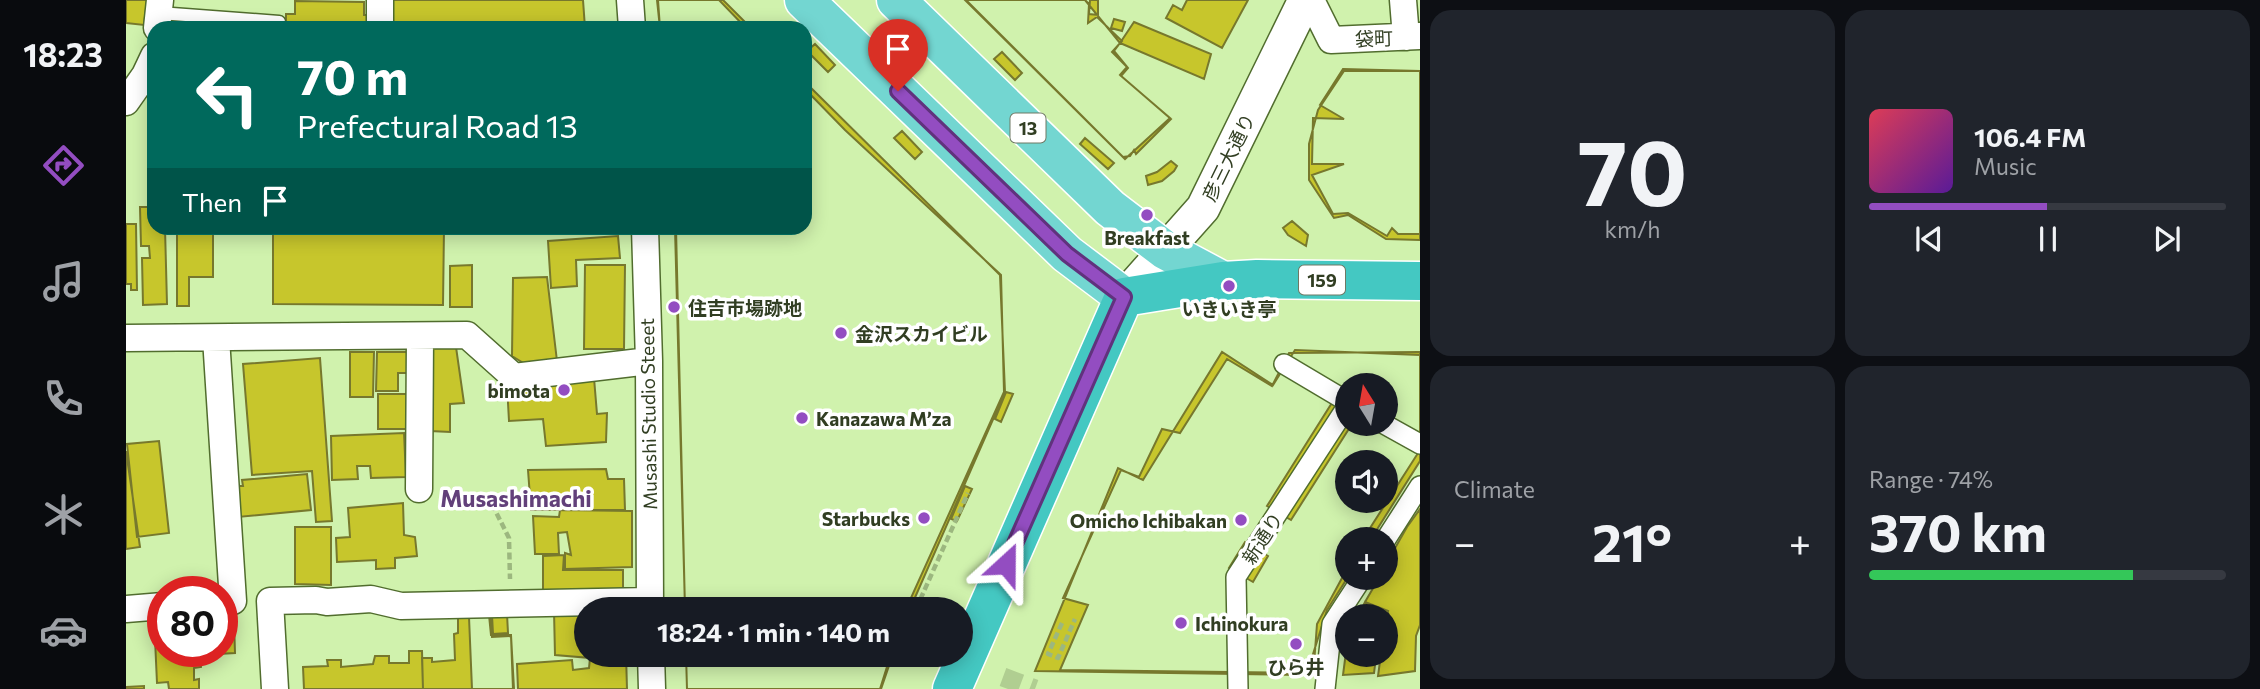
<!DOCTYPE html>
<meta charset="utf-8">
<style>
:root{--surface:#171b24;--page:#20242c;--text:#f1f3f6;--muted:#9ea1a6;--line:#363941;--accent:#934dc1}
body{margin:0;font-family:Commissioner,"Noto Sans JP",sans-serif;background:var(--page);color:var(--text);height:100vh;display:flex;flex-direction:column;font-size:26px;white-space:nowrap}
*{box-sizing:border-box;margin:0}
p{font-size:23px;color:var(--muted)}
.icon{flex:none;width:38px;height:38px;fill:none;stroke:currentColor;stroke-width:2;stroke-linecap:round;stroke-linejoin:round}
.map{position:relative;flex:1;overflow:hidden}
.panel{display:flex;flex-direction:column;gap:10px;padding:10px;background:#0d0f14;width:840px}
.panel>*{flex:none}
.top-card{position:absolute;left:21px;top:21px;width:665px;height:214px;border-radius:21px;box-shadow:0 4px 18px #0003;background:#00695c;color:#fff;overflow:hidden}
.needle{width:46px;rotate:349deg}
.tools{position:absolute;left:1209px;top:373px;display:grid;gap:14px}
.tools a{display:grid;place-items:center;width:63px;height:63px;border-radius:50%;background:var(--surface);box-shadow:0 4px 18px #0003;font-size:35px}
.speed{position:absolute;left:21px;top:576px;display:flex;gap:14px;font-size:35px;font-weight:700;text-align:center}
.speed>*{display:grid;place-content:center;width:91px;height:91px;border-radius:50%;background:var(--surface);box-shadow:0 4px 18px #0003;line-height:1}
.speed .limit{border:10px solid #d22;background:#fff;color:#111}
.pin{position:absolute;display:grid;place-items:center;width:60px;height:60px;color:#fff;margin:-72px -30px;border-radius:50% 50% 50% 0;rotate:-45deg;box-shadow:0 0 7px #0007}
.pin .icon{rotate:45deg}
.me{position:absolute;width:77px;margin:-38px;rotate:24deg;stroke-linejoin:round;filter:drop-shadow(0 0 5px #0008)}
.turn{display:flex;align-items:center;gap:24px;height:147px;padding:0 35px;font-size:32px}
.turn .icon{width:91px;height:91px;stroke-width:2.5}
.turn b{display:block;font-size:49px;line-height:60px}
.then{display:flex;align-items:center;height:66px;padding:0 35px;background:#0003;gap:14px;font-size:26px}
.big{font-size:52px;font-weight:700;line-height:1.1}
.panel .tile{flex:1;display:flex;flex-direction:column;justify-content:center;gap:10px;min-width:0;padding:0 24px;border-radius:21px;background:var(--page)}
.panel .dial{align-items:center;gap:0}
.dial b{font-size:91px;line-height:1}
.song{display:flex;align-items:center;gap:21px}
.cover{width:84px;height:84px;border-radius:10px;background:linear-gradient(135deg,hsl(350 70% 55%),hsl(270 70% 35%))}
.played{height:7px;border-radius:4px;background:linear-gradient(90deg,var(--accent) 50%,var(--line) 50%)}
.keys{display:flex;justify-content:space-around;direction:ltr}
.heat{display:flex;justify-content:space-between;align-items:center;font-size:38px;direction:ltr}
.charge{height:10px;border-radius:5px;background:linear-gradient(90deg,#34c759 74%,var(--line) 0)}
.panel .tiles{flex:1;display:grid;gap:10px;grid-template-columns:repeat(2,1fr)}
.trip{position:absolute;left:448px;top:597px;width:399px;height:70px;border-radius:35px;background:var(--surface);box-shadow:0 4px 18px #0003;font-weight:700;line-height:70px;text-align:center}
main{display:flex;flex:1;min-height:0}
.dock{display:flex;flex-direction:column;width:126px;justify-content:space-around;align-items:center;background:#090b0e;color:var(--muted)}
.dock .icon{width:49px;height:49px}
.dock .selected{color:var(--accent)}
.dock b{font-size:32px;color:var(--text)}
.map>svg:first-child{display:block}
.building{fill:#c7c62c;stroke:#77782d;stroke-width:2;fill-rule:evenodd}
.lines{fill:none;stroke-linecap:round;stroke-linejoin:round}
.pedestrian-tunnel{stroke:#b0ce91;stroke-width:19;stroke-dasharray:19 10;stroke-linecap:butt}
.service-casing{stroke:#516d2e;stroke-width:15}
.pedestrian-casing{stroke:#516d2e;stroke-width:22}
.minor-casing{stroke:#516d2e;stroke-width:29}
.tertiary-casing{stroke:#516d2e;stroke-width:36}
.primary-casing{stroke:#fff;stroke-width:41}
.trunk-casing{stroke:#fff;stroke-width:41}
.path{stroke:#9cb77f;stroke-width:4.5;stroke-dasharray:7 3.5;stroke-linecap:butt}
.service{stroke:#fff;stroke-width:12}
.pedestrian{stroke:#fff;stroke-width:19}
.minor{stroke:#fff;stroke-width:26}
.tertiary{stroke:#fff;stroke-width:33}
.primary{stroke:#73d6d1;stroke-width:38}
.trunk{stroke:#44c8c2;stroke-width:38}
.route-casing{stroke:#60327d;stroke-width:18}
.route{stroke:#934dc1;stroke-width:12}
.poi-dot{fill:#934dc1;stroke:#fff;stroke-width:2.5}
.labels{text-anchor:middle;dominant-baseline:central;stroke-width:7;stroke-linejoin:round;paint-order:stroke}
.shield{fill:#fff;stroke:#6f7864;stroke-width:2}
.shield-label{font-size:18px;font-weight:bold;fill:#313e22}
.street-label{font-size:19px;fill:#313e22;stroke:#fff}
.poi-label{font-size:19px;font-weight:bold;fill:#313e22;stroke:#fff;text-anchor:start}
.quarter-label{font-size:23px;font-weight:bold;fill:#62407a;stroke:#fff}
</style>
<main>
<nav class="dock">
<b>18:23</b>
<svg class="icon selected" aria-label="directions" viewBox="0 0 24 24"><path d="M12 3l9 9-9 9-9-9zM9 14v-3h6M13 9l2 2-2 2"/></svg>
<svg class="icon" aria-label="music" viewBox="0 0 24 24"><path d="M9 18V5l10-2v13"/><circle cx="6" cy="18" r="3"/><circle cx="16" cy="16" r="3"/></svg>
<svg class="icon" aria-label="phone" viewBox="0 0 24 24"><path d="M5 4h4l2 5-3 2q2 4 5 5l2-3 5 2v4C11 20 4 13 5 4z"/></svg>
<svg class="icon" aria-label="climate" viewBox="0 0 24 24"><path d="M12 3v18M4 7l16 10M4 17L20 7"/></svg>
<svg class="icon" aria-label="car" viewBox="0 0 24 24"><path d="M5 17H2v-5l4-1 3-4h7l3 4 3 1v5h-3M9 17h6M6 11h13"/><circle cx="7" cy="17" r="2"/><circle cx="17" cy="17" r="2"/></svg>
</nav>
<div class="map">
<svg width="1294" height="689" viewBox="0 0 1294 689">
<rect width="100%" height="100%" fill="#d0f2ad"/>
<path class="building" d="M0 0H21L18 25 0 23Z
M265 0H457L459 28H261Z
M531 0H597L625 28H534Z
M532 0H593L620 28H534Z
M839 0H959L994 43 988 51 1002 68 995 76 1044 118 999 159Z
M840 0H959L963 4 962 23 971 17 996 41 986 52 1001 67 994 75 1045 119 1010 154 1008 150 1004 156 997 157Z
M964 0H972V15L963 14Z
M1061 0H1122L1096 48 1040 18 1047 5 1056 10Z
M169 1 238 2V15H244V28H160V14H169Z
M988 19 999 22 996 31 985 28Z
M1008 22 1085 54 1078 79 994 43Z
M689 44 709 65 702 72 681 51Z
M876 52 896 73 889 80 868 59Z
M1217 69 1294 71V234H1272L1266 228 1261 236 1222 213 1207 214 1186 175 1218 164H1186L1187 118 1218 119 1194 105Z
M1218 71H1294V240L1260 239 1222 215 1208 218 1183 180V144L1192 110Z
M679 82 874 275 879 392 784 609H559L549 228H679Z
M679 89 719 130 875 275 878 392 780 609H559L550 228H679Z
M776 131 796 152 789 159 768 138Z
M959 138 988 163 982 169 954 144Z
M1045 161 1051 166 1048 171 1036 181 1022 185 1020 176 1031 172Z
M14 207H28V228H39L41 304 17 305 16 258H24L23 246H15Z
M1166 221 1182 235 1180 246 1162 235 1157 228Z
M0 224H10L11 290H5V284H0Z
M51 228H87V277H63V306H51Z
M147 228H318L317 305 147 304Z
M492 236 494 258 450 260 451 286 425 288 422 241Z
M346 265V307H324V266Z
M459 265H499L498 349H458Z
M421 277 431 361 399 364 386 356 387 278Z
M305 347H330L338 403 324 404V432L304 431Z
M1169 350 1294 355V450L1237 539H1222V567L1191 624 1188 664 1176 675 909 671 992 468 1017 480 1096 352 1147 385ZM1222 385H1260V424H1222ZM1222 462H1260V500H1222Z
M224 352H248L247 397H224Z
M251 352H281V373H272V391H250Z
M1294 352V461L1245 539H1222V577L1201 610 1181 673 934 670 962 605 937 598 995 470 1013 477 1036 429 1054 433 1101 359 1146 386 1163 353ZM1222 385H1260V424H1222ZM1222 462H1260V500H1222Z
M194 358 206 521 190 522 186 471 126 475 117 364Z
M468 378 471 414 481 413 480 442 420 446 417 419 383 421 381 385Z
M1222 391V424H1226L1165 520 1141 506 1209 398Z
M880 392 887 394 875 422 869 419Z
M252 394H281L280 429H252Z
M278 433 280 477 245 478 244 466H231L232 479 206 480 205 436Z
M33 441 43 533 11 537 1 444Z
M0 451 14 547 0 549Z
M480 469 482 479H498L499 510H405L402 470Z
M181 474 185 510 112 517V486H117L116 480Z
M839 486 846 489 831 521 825 519Z
M277 503 278 535 289 537 291 556 269 558V568L250 569V560L211 562 210 538 224 537 222 508Z
M1294 509V625L1290 636 1289 671 1252 676 1255 654H1260L1262 611 1239 602 1253 578H1260V564L1281 527Z
M434 510 506 511V567L439 569V553L445 555 441 532 432 533 433 554H409L407 516 433 517Z
M169 527H205V585L169 584Z
M1119 542 1142 556 1127 582 1103 568Z
M438 555 437 570H497V592L417 593V556Z
M1239 602 1262 611 1260 617 1232 616Z
M460 610V654H500L501 689H392L391 664 446 660 447 670 463 668 464 658 429 655 428 611Z
M332 612 364 617 366 637 385 636 387 689H297L296 658H306V662L329 660 328 634 332 633Z
M381 614 382 633 367 634 366 615Z
M363 615 365 635H385L388 689H346L343 617Z
M108 621 109 653 74 655 75 667 68 668V680L73 679V689H43L42 682 31 683 29 639H37V651H96V622Z
M283 651H296L297 689H178L177 667 202 666 201 660H215V667L247 664 249 656H263V663H283Z
M1220 652 1222 654 1250 657 1248 673 1217 675Z
M560 654H765L754 689H561Z
M560 654H767L755 689H561Z
M18 686V689H0V687Z"/>
<g class="lines">
<path class="pedestrian-tunnel" d="M877 677 909 689"/>
<defs>
<path id="service" d="M33 13 153 22"/>
<path id="pedestrian" d="M1158 364 1222 402
M1258 424 1294 444
M1260 539 1294 486
M1112 689 1110 577 1222 405
M1199 689 1206 624 1236 578"/>
<path id="minor" d="M504 0 506 28
M1185 0 1205 40 1294 36
M1277 0 1280 37
M31 28 34 0
M254 28V0
M0 102 19 75 28 56
M519 228 523 361 524 609
M0 338 341 335 388 377 523 361
M90 338 107 601
M293 489 294 337
M0 609 37 606
M525 654 526 689
M149 689 144 601 190 600 201 602 245 599 275 606 523 601"/>
<path id="tertiary" d="M998 297 1077 208 1179 0"/>
<path id="primary" d="M678 0 941 254 998 297
M770 0 984 208 1039 250 1097 281"/>
<path id="trunk" d="M826 689 998 297 1097 281 1131 279 1294 281"/>
</defs>
<use href="#service" class="service-casing"/>
<use href="#pedestrian" class="pedestrian-casing"/>
<use href="#minor" class="minor-casing"/>
<use href="#tertiary" class="tertiary-casing"/>
<use href="#primary" class="primary-casing"/>
<use href="#trunk" class="trunk-casing"/>
<path class="path" d="M366 504 383 538 384 579
M790 609 842 493
M936 623 922 654 932 658 949 619"/>
<use href="#service" class="service"/>
<use href="#pedestrian" class="pedestrian"/>
<use href="#minor" class="minor"/>
<use href="#tertiary" class="tertiary"/>
<use href="#primary" class="primary"/>
<use href="#trunk" class="trunk"/>
</g>
<g class="lines">
<defs>
<path id="route" d="M772 91 941 254 998 297 880 564"/>
</defs>
<use href="#route" class="route-casing"/>
<use href="#route" class="route"/>
</g>
<g class="poi-dot">
<circle cx="1021" cy="215" r="7"/>
<circle cx="1103" cy="286" r="7"/>
<circle cx="548" cy="307" r="7"/>
<circle cx="715" cy="333" r="7"/>
<circle cx="438" cy="390" r="7"/>
<circle cx="676" cy="418" r="7"/>
<circle cx="798" cy="518" r="7"/>
<circle cx="1115" cy="520" r="7"/>
<circle cx="1055" cy="623" r="7"/>
<circle cx="1170" cy="644" r="7"/>
</g>
<g class="labels">
<g class="shield">
<rect x="884.5" y="113.5" width="35" height="29" rx="5"/>
<rect x="1173" y="265.5" width="46" height="29" rx="5"/>
</g>
<g class="shield-label">
<text x="902" y="128">13</text>
<text x="1196" y="280">159</text>
</g>
<g class="street-label">
<text transform="translate(1248 38) rotate(-2)">袋町</text>
<text transform="translate(1102 157) rotate(-64)">彦三大通り</text>
<text transform="translate(522 414) rotate(-91)">Musashi Studio Steeet</text>
<text transform="translate(1136 538) rotate(-57)">新通り</text>
</g>
<g class="poi-label">
<text x="1021" y="237" text-anchor="middle">Breakfast</text>
<text x="562" y="307">住吉市場跡地</text>
<text x="1103" y="308" text-anchor="middle">いきいき亭</text>
<text x="729" y="333">金沢スカイビル</text>
<text x="424" y="390" text-anchor="end">bimota</text>
<text x="690" y="418">Kanazawa M’za</text>
<text x="784" y="518" text-anchor="end">Starbucks</text>
<text x="1101" y="520" text-anchor="end">Omicho Ichibakan</text>
<text x="1069" y="623">Ichinokura</text>
<text x="1170" y="666" text-anchor="middle">ひら井</text>
</g>
<g class="quarter-label">
<text x="390" y="498">Musashimachi</text>
</g>
</g>
</svg>
<div class="tools">
<a><svg class="needle" viewBox="-14 -14 28 28"><path d="M0-13l5 13h-10z" fill="#e53935"/><path d="M0 13l5-13h-10z" fill="#9ea1a6"/></svg></a>
<a><svg class="icon" aria-label="sound" viewBox="0 0 24 24"><path d="M4 9h4l5-4v14l-5-4H4zM17 9q2 3 0 6"/></svg></a>
<a>+</a>
<a>−</a>
</div>
<div class="speed"><div class="limit">80</div></div>
<div class="pin" style="left:772px;top:91px;background:#d93025"><svg class="icon" aria-label="arrive" viewBox="0 0 24 24"><path d="M6 21V4h12l-3 4 3 4H6"/></svg></div>
<svg class="me" style="left:880px;top:564px" viewBox="-20 -20 40 40"><path d="M0-17L14 15 0 8-14 15z" fill="#934dc1" stroke="#fff" stroke-width="4"/></svg>
<div class="trip">18:24 · 1 min · 140 m</div>
<div class="top-card">
<div class="turn"><svg class="icon" aria-label="left" viewBox="0 0 24 24"><path d="M17 20v-9H6M10 6l-5 5 5 5"/></svg><div><b>70 m</b>Prefectural Road 13</div></div>
<div class="then">Then<svg class="icon" aria-label="arrive" viewBox="0 0 24 24"><path d="M6 21V4h12l-3 4 3 4H6"/></svg></div>
</div>
</div>
<section class="panel">
<div class="tiles">
<div class="tile dial"><b>70</b><p>km/h</p></div>
<div class="tile">
<div class="song"><i class="cover"></i><div><b>106.4 FM</b><p>Music</p></div></div>
<div class="played"></div>
<div class="keys"><svg class="icon" aria-label="previous" viewBox="0 0 24 24"><path d="M18 5L8 12l10 7zM5 5v14"/></svg><svg class="icon" aria-label="pause" viewBox="0 0 24 24"><path d="M8 5v14M16 5v14"/></svg><svg class="icon" aria-label="next" viewBox="0 0 24 24"><path d="M6 5l10 7-10 7zM19 5v14"/></svg></div>
</div>
<div class="tile"><p>Climate</p>
<div class="heat"><a>−</a><b class="big">21°</b><a>+</a></div>
</div>
<div class="tile"><p>Range · 74%</p><b class="big">370 km</b><div class="charge"></div></div>
</div>
</section>
</main>
